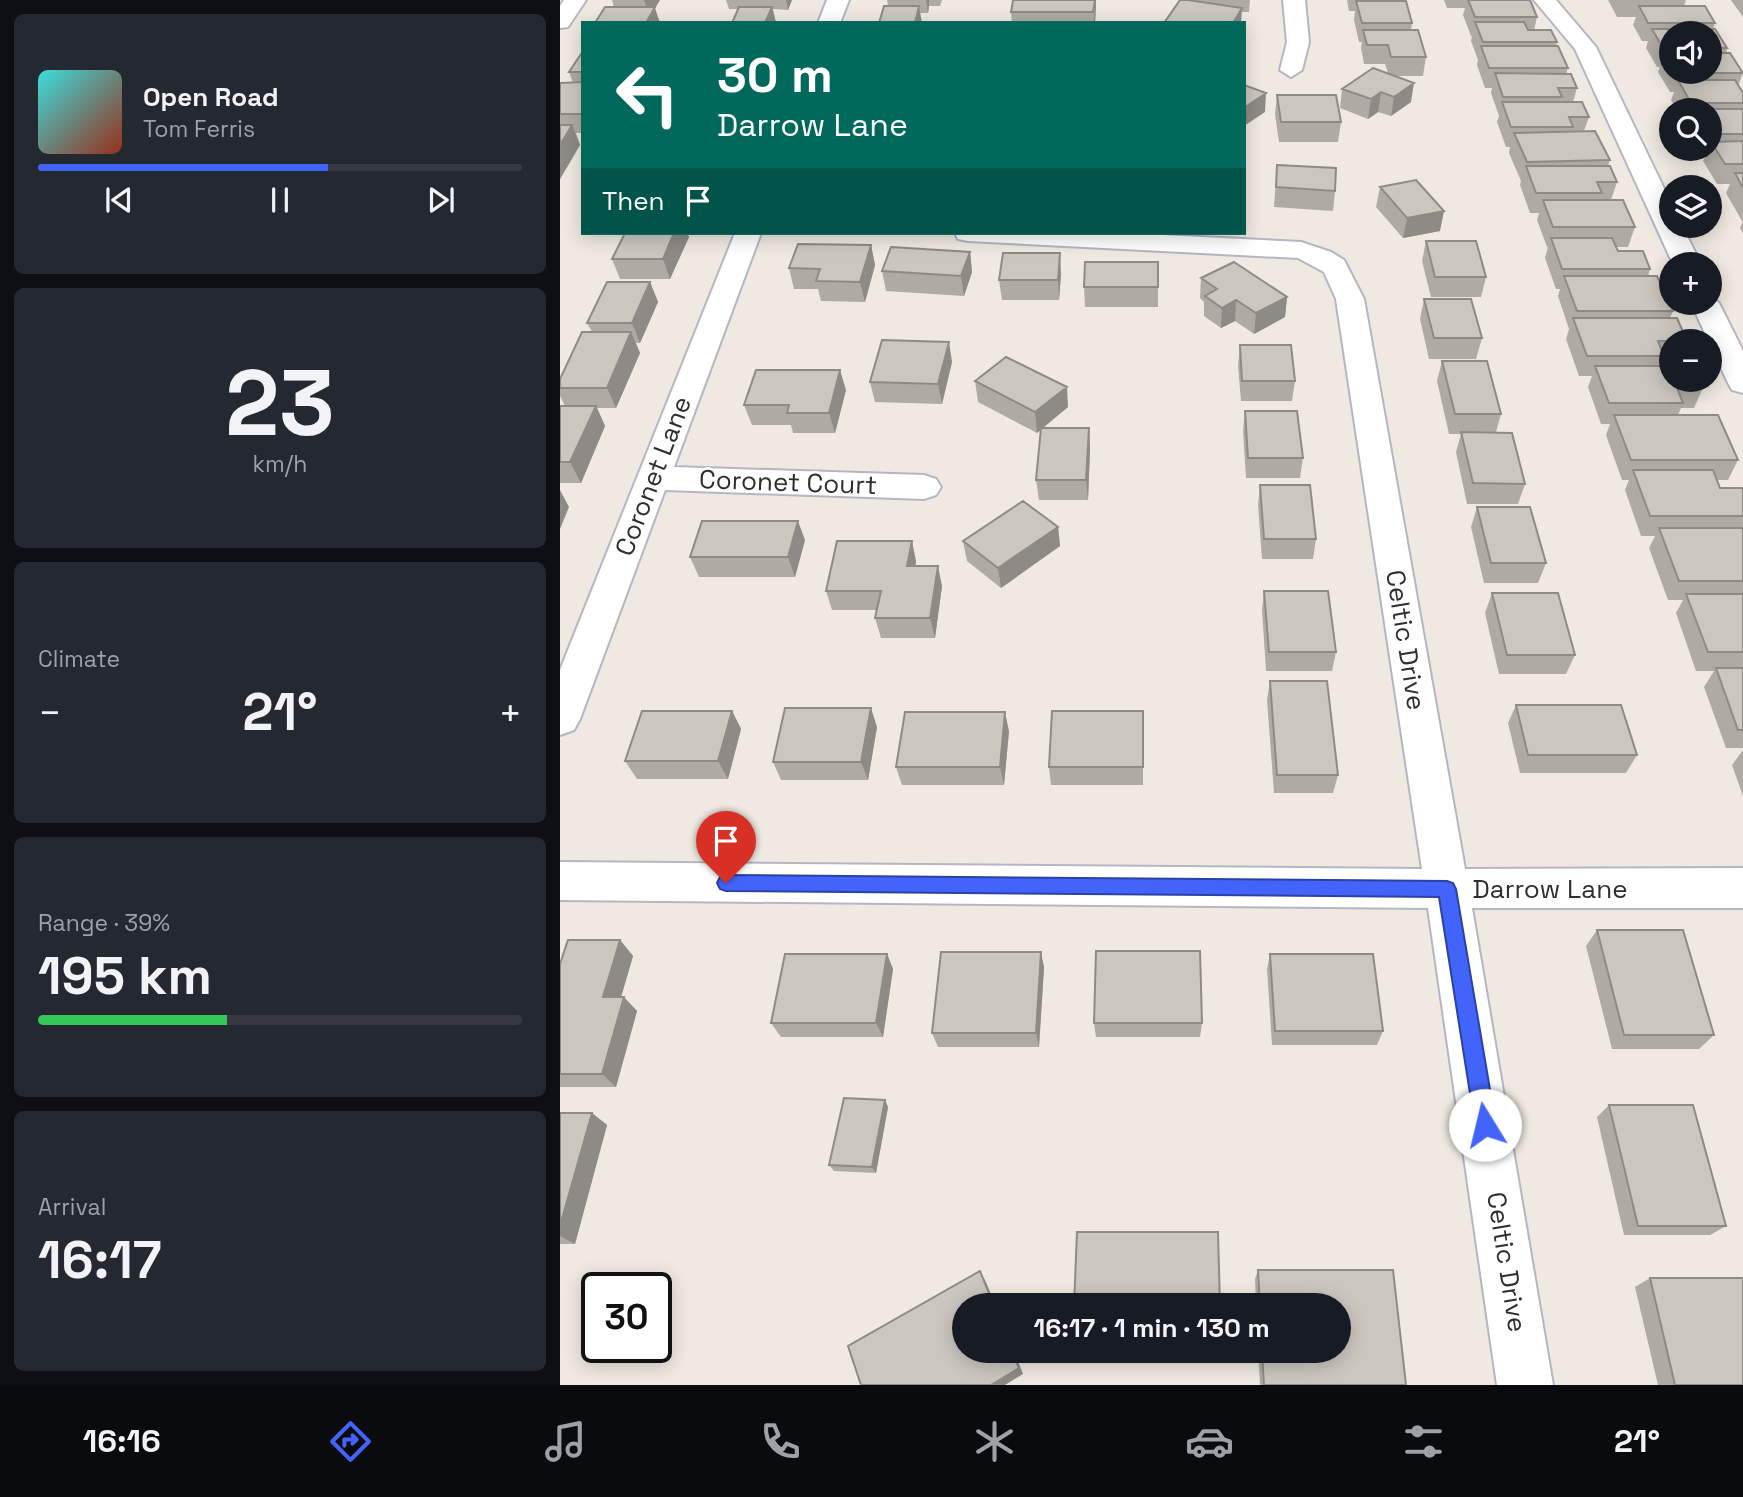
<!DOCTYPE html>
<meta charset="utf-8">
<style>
:root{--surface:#171b24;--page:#242831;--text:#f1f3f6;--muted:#9ea1a6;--line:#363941;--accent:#4264fb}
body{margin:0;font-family:"Space Grotesk",sans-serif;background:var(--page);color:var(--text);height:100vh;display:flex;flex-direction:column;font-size:26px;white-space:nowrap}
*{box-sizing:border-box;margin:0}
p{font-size:23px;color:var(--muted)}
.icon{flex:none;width:38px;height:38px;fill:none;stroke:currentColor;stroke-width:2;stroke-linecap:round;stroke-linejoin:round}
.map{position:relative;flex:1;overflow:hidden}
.sheet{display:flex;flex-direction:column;gap:14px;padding:14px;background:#0d0f14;width:560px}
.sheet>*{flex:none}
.banner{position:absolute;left:21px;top:21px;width:665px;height:214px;border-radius:0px;box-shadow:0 4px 18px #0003;background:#00695c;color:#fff;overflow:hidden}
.buttons{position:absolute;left:1099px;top:21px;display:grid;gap:14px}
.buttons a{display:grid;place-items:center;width:63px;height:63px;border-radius:50%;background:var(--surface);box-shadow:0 4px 18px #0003;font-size:35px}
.speed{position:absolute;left:21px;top:1272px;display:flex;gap:14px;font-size:35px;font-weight:700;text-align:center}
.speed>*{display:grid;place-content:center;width:91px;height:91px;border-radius:50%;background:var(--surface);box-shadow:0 4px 18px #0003;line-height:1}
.speed .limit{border:4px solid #111;border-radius:10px;background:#fff;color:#111}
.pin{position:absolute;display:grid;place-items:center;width:60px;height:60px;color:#fff;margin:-72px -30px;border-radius:50% 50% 50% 0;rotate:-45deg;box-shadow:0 0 7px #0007}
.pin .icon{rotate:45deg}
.me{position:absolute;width:77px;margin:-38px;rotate:351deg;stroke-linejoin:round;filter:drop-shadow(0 0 5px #0008)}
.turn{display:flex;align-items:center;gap:24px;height:147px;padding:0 21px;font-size:32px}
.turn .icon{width:91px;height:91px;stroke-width:2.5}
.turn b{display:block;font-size:49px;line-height:60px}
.then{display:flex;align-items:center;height:66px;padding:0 21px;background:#0003;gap:14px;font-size:26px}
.big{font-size:52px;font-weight:600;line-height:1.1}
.sheet .tile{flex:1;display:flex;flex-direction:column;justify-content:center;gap:10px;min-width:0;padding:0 24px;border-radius:10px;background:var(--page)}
.sheet .dial{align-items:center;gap:0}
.dial b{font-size:91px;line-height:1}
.song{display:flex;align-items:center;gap:21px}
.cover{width:84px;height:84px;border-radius:10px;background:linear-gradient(135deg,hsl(180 70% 55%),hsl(10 70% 35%))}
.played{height:7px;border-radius:4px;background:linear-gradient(90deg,var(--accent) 60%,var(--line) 60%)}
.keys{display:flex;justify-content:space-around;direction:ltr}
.heat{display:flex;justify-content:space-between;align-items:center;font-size:38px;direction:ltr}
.charge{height:10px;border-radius:5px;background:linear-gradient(90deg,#34c759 39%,var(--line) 0)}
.trip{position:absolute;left:392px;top:1293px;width:399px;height:70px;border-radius:35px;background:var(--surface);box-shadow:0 4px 18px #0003;font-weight:600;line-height:70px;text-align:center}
.menu{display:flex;height:112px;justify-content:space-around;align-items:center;background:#090b0e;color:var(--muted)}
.menu .icon{width:49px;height:49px}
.menu .current{color:var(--accent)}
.menu b{font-size:32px;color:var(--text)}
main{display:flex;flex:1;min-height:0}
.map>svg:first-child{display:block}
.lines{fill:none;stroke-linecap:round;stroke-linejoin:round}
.minor-casing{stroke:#b4b7c1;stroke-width:4}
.minor{fill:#fff;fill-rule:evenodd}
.wall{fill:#afaba4;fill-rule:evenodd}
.shaded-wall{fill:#8e8b86}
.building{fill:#cbc7bf;stroke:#8e8b86;stroke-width:2}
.route{fill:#4264fb;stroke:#2b41a3;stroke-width:2}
.labels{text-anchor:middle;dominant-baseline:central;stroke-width:5;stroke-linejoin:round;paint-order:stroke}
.street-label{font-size:26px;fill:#2e2e2e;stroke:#fff}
</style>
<main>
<section class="sheet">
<div class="tile">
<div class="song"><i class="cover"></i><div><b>Open Road</b><p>Tom Ferris</p></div></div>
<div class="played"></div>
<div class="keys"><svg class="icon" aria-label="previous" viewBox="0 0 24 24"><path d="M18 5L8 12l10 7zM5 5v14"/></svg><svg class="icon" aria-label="pause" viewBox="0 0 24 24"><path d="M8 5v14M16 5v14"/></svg><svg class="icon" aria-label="next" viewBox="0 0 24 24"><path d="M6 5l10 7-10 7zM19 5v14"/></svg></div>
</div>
<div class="tile dial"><b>23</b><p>km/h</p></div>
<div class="tile"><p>Climate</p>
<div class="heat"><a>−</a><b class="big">21°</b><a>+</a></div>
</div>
<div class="tile"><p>Range · 39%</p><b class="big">195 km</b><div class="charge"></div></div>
<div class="tile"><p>Arrival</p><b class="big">16:17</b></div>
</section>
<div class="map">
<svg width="1183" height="1385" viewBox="0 0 1183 1385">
<rect width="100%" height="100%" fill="#efe9e1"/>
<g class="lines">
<defs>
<path id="minor" d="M4 0H26L8 27 0 28V6Z
M267 0H289L280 23H258Z
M723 0H745L749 42 742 70 731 77 720 70 727 42Z
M974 0H996L1036 47 1111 203V226H1122L1141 264H1113L1015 49Z
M175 233H201L114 467 364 475 376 479 381 487 376 495 364 499 105 490 20 719 14 730 0 735V670Z
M395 233H563L741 242 771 252 784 260 804 299 905 869 1183 868V908H912L993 1385H937L868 908 0 900V862L862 869 776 299 764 272 738 258 408 241 398 239Z
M1150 296 1159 303 1183 351V393L1172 390 1168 383 1131 303H1150Z"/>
</defs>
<use href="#minor" class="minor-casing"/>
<use href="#minor" class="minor"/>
</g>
<path class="wall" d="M52 0H100L95 8 54 7Z
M166 0H232L228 10 213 9 216 23 178 9H169Z
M327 0H382L380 6H369L368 13H360L328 6Z
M620 0H690L689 12H682Z
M787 0H839L852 23 851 30 866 57 863 76H836L851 102 831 116 818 112 808 119 780 108 782 89 828 73 825 64H804L801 48 802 42H799L794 20 795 11H789Z
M884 0H970L977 17 974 30 997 42 996 46 1008 68 1006 74 1017 88 1013 102 1029 117 1024 131 1050 160 1048 166 1057 182 1051 200 1075 227 1068 247H1056L1058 251 1090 269 1088 276 1113 311 1110 318 1111 362H1102L1100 366 1143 388 1134 408H1121L1118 415 1178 460 1168 480H1157L1160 488H1183V748H1166L1144 687 1154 671H1136L1116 613 1123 600H1108L1089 548 1095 536H1081L1065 490 1069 480H1062L1046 435 1050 424H1041L1028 387 1032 376H1019L1006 339 1009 329 998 296 1000 289H996L985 258 988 247H987L977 220 979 213H970L960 185 961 181 949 153 950 147H946L937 122 939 116 931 93 932 88H925L917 65 918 60 911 41 912 36H911L903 15 905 8H887Z
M1048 0H1126L1124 6 1155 23 1153 29 1167 48 1166 53 1183 73 1178 86 1183 93V233L1180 228 1183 221H1182L1166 193 1170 184H1157L1143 161 1147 153 1144 149H1150V110H1117L1111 100 1114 92H1110L1098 72 1100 67H1097L1086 48 1088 41H1082L1073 25 1076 17H1057ZM1111 33H1150V72H1111Z
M1171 0H1183V17Z
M536 6 535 23H452L451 12Z
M23 51V133H16L20 145 0 179V83H13L9 72Z
M717 95 781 122 778 142H719L715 114Z
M717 165 775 191 773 211 714 207Z
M820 187 880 231 843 238 816 207Z
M65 233H127L129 237 110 279H60L52 259Z
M866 241 926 277 921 297H871L862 261Z
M311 245 315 265 305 302 261 301 258 289H234L229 268Z
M410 252 412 272 404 296 326 291 322 271Z
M598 262V307H525L524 287Z
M501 274 499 300H442L439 280Z
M641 278 727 297 725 317 694 334 675 321 661 328 644 316V302L640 298Z
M90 282 98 302 80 343H76L80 353 56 408H37L45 426 21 483H0V406H5L0 396V379L32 332 27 323Z
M864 299 922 338 916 359H869L860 319Z
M680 345 735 381 732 401H681L678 366Z
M882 361 941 414 936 432 965 484 958 504H907L896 452 901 434H889L877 381Z
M392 362 382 404 315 402 310 382Z
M415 381 508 407 482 428H529L530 449 528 500H479L476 480 481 430 477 433 418 402Z
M286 390 275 433H233L231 425H192L184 405Z
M685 411 743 458 740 478H686L683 431Z
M700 485 756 539 753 559H702L698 505Z
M917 507 986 563 978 583H924L911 527Z
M498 527 500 546 441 588 407 561 403 541Z
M245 540 235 577H139L130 557Z
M356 561 355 566 382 586 375 638H321L315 618 317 610H272L266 591Z
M704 591 776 652 772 671H706L702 610Z
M932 593 1015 655 1006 674H939L925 613Z
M710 681 778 775 773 793H714L707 700Z
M956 705 1077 755 1066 773H960L948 723Z
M172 711 181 729 168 779H77L65 761Z
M583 711V785H491L489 767Z
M317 727 308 780H221L213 762Z
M449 731 444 785H342L336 767Z
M1183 750V796L1172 765Z
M1037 930 1154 1035 1139 1049H1052L1026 946Z
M60 940 73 956 61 997 77 1011 56 1087H0V964Z
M327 954 333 969 323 1037H221L211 1023Z
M710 954 823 1031 817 1045H712L707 969Z
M484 967 479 1047H378L372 1033Z
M534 1023H642L640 1037H536Z
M325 1100 328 1107 316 1173 274 1171 269 1165Z
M1049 1105 1166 1226 1150 1235H1064L1037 1117Z
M0 1113H32L47 1125 15 1244H0Z
M698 1270H833L846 1385H700L698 1351H779V1306H696L695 1279Z
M1090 1278 1183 1385H1098L1075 1287Z
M513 1351H662L660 1358H515Z"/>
<path class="shaded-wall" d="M84 0H100L95 8 100 23H86L89 16Z
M226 0H232L228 10Z
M366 0H369V6L368 13Z
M535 0H536V6L535 23H534Z
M359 6 362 23H355Z
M212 7 216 23H205Z
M682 8 681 23H673Z
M854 83 851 102 831 116 834 97Z
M821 92 818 112 808 119 811 99Z
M706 93 705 112 684 126V108Z
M12 125 20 145 0 179V145Z
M884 211 880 231 843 238 847 218Z
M114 233H127L129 237 110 279 103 259Z
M311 245 315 265 305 302 300 282Z
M410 252 412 272 404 296 401 276Z
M500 253 501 274 499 300 498 280Z
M90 282 98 302 80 343 72 323Z
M727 297 725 317 694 334 696 313Z
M676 300 675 321 661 328 662 308Z
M71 332 80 353 56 408 47 388Z
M389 342 392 362 382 404 378 384Z
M280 370 286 390 275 433 269 413Z
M507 387 508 407 477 433 475 412Z
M36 406 45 426 21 483 10 462Z
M529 428 530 449 528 500 526 480Z
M0 490 9 507 0 529Z
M238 521 245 540 235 577 228 557Z
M498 527 500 546 441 588 438 568Z
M352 541 356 561 352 586 347 566Z
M378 566 382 586 375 638 370 618Z
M311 708 317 727 308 780 301 762Z
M172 711 181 729 168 779 158 761Z
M445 712 449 731 444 785 440 767Z
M60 940 73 956 57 1011 43 997Z
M481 952 484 967 479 1047 476 1033Z
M327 954 333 969 323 1037 316 1023Z
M64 997 77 1011 56 1087 42 1074Z
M325 1100 328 1107 316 1173 312 1167Z
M32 1113 47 1125 15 1244 0 1236V1226Z
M420 1271 425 1280 436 1306H434Z
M452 1351H454L463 1374 445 1385H431Z"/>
<path class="building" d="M453 0H535L533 12H451Z
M620 0H628L682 8 673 23H604Z
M908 0H970L977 17H915Z
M796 1H846L852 23H802Z
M324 6H359L355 23H319Z
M1079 6H1145L1155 23H1088Z
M45 7H95L86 23H35Z
M179 7H212L205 23H172Z
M915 22H964L968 30H991L997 42H923Z
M1092 29H1155L1167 48H1150V33H1111V48H1103Z
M803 30H858L866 57H831L828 45H807Z
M921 46H998L1008 68H929Z
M23 51V72H9Z
M1105 53H1111V64Z
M1150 53H1170L1183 73H1117L1116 72H1150Z
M813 68 854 83 834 97 821 92 811 99 782 89Z
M935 73 1011 74 1017 88H998L1002 97H943Z
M1118 80H1175L1183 93V103H1131Z
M23 82V114H0V83Z
M684 85 706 93 684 108Z
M717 95H776L781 122H721Z
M942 102H1022L1029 117H1009L1013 127H951Z
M1140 109H1183V134H1154L1150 127V110H1140Z
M0 125H12L0 145Z
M1035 131 1050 160 967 162 954 133Z
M1183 141V164H1165L1151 142Z
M717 165 776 168 775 191 716 187Z
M966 166H1050L1057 182H1037L1042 193H976Z
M1175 173H1183V188Z
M856 180 884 211 847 218 820 187Z
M983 200H1063L1075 227H993Z
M65 233H114L103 259H52Z
M991 238H1052L1058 251H1083L1090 269H1002Z
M866 241H916L926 277H875Z
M238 244 311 245 300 282 256 281 260 269 229 268Z
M331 247 410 252 401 276 322 271Z
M443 253H500L498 280H439Z
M525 262H598V287H524Z
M674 262 727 297 696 313 676 300 662 308 645 296 657 289 641 278Z
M1004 276H1097L1113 311H1017Z
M47 282H90L72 323H27Z
M864 299H911L922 338H874Z
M1013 318H1117L1127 341H1098L1104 356H1027Z
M22 332H71L47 388H0V379Z
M322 340 389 342 378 384 310 382Z
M680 345H731L735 381H682Z
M446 357 507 387 475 412 415 381Z
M882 361H927L941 414H895Z
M1035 366H1111V380H1139L1143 388H1117L1123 403H1049Z
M196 370H280L269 413H227L229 405H184Z
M0 406H36L10 462H0Z
M685 411H737L743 458H688Z
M1054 415H1158L1178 460H1071Z
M481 428H529L526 480H476Z
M901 432 952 433 965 484 913 483Z
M1073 470H1153L1160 488H1183V516H1090Z
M700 485H750L756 539H704Z
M463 501 498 527 438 568 403 541Z
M917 507H970L986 563H931Z
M142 521H238L228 557H130Z
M1099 528H1183V581H1119Z
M277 541H352L347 566H378L370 618H315L321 591H266Z
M704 591H768L776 652H709Z
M932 593H998L1015 655H947Z
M1126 594H1183V652H1148Z
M1156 668H1183V730H1178Z
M710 681H767L778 775H717Z
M956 705H1061L1077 755H968Z
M225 708H311L301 762H213Z
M82 711H172L158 761H65Z
M492 711H583V767H489Z
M345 712H445L440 767H336Z
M1037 930H1123L1154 1035H1064Z
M8 940H60L43 997H64L42 1074H0V964Z
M536 951H640L642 1023H534Z
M381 952H481L476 1033H372Z
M225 954H327L316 1023H211Z
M710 954H813L823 1031H715Z
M284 1098 325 1100 312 1167 269 1165Z
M1049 1105H1133L1166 1226H1078Z
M0 1113H32L0 1226Z
M517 1232H658L660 1306H514Z
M698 1270H833L846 1385H704L702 1351H779V1306H700Z
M420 1271 434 1306H404V1351H452L459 1368 431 1385H301L288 1346Z
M1090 1278H1183V1385H1115Z"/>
<path class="route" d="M166 875 887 881 893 883 896 889 936 1125 933 1132 925 1135 918 1132 915 1125 879 897 166 891 160 889 157 883 160 877Z"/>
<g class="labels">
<g class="street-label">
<text transform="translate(93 476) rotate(-69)">Coronet Lane</text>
<text transform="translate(228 482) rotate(2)">Coronet Court</text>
<text transform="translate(846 640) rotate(81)">Celtic Drive</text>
<text x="990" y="889">Darrow Lane</text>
<text transform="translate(947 1262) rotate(81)">Celtic Drive</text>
</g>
</g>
</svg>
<div class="buttons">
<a><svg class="icon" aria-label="sound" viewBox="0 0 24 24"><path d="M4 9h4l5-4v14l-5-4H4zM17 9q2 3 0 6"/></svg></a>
<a><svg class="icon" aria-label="search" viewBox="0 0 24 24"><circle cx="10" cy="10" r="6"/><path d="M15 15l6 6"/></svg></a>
<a><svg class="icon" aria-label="layers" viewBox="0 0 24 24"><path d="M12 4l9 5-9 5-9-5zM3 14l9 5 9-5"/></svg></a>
<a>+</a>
<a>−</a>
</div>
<div class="speed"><div class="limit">30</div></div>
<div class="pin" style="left:166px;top:883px;background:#d93025"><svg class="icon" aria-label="arrive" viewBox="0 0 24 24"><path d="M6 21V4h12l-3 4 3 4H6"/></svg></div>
<svg class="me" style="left:925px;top:1125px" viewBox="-20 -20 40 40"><circle r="19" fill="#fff"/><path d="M0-13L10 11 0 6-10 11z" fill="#4264fb"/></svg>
<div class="trip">16:17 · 1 min · 130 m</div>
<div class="banner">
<div class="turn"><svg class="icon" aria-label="left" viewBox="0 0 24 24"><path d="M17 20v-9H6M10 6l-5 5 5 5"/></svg><div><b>30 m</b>Darrow Lane</div></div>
<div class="then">Then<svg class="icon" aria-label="arrive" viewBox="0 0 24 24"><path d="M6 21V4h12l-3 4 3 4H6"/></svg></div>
</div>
</div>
</main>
<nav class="menu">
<b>16:16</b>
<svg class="icon current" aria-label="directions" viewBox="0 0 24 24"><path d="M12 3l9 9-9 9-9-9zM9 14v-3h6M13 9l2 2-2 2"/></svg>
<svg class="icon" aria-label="music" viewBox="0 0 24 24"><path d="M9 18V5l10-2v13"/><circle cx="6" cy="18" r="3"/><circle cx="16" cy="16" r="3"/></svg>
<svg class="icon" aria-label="phone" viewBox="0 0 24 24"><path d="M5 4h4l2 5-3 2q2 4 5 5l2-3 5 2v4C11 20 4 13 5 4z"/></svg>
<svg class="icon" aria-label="climate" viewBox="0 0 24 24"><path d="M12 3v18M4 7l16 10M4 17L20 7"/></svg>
<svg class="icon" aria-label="car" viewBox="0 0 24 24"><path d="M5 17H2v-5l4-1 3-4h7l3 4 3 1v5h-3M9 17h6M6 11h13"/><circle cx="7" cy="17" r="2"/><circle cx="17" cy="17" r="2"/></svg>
<svg class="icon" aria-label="filters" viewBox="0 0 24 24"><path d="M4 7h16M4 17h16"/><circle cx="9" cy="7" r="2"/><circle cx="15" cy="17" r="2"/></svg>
<b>21°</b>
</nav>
